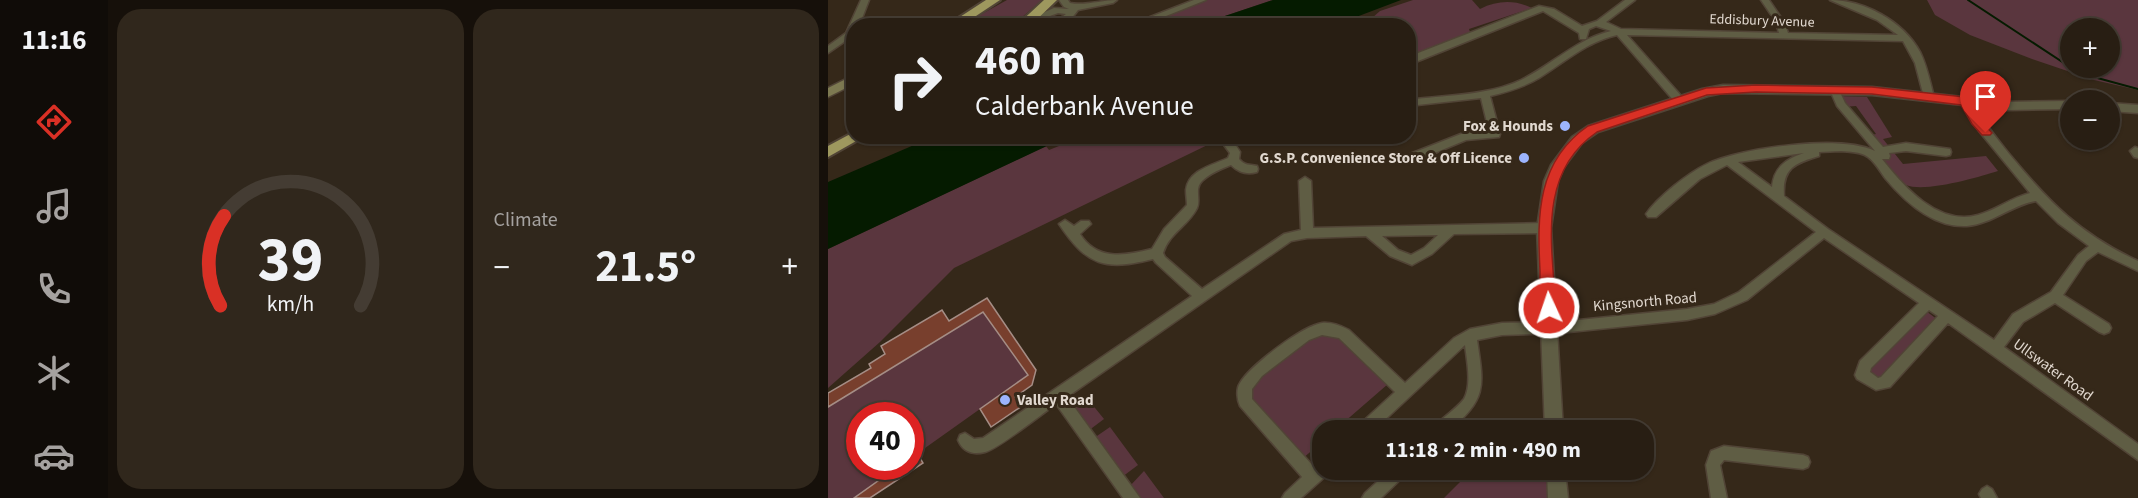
<!DOCTYPE html>
<meta charset="utf-8">
<style>
:root{--surface:#281e13;--page:#30271c;--text:#f1f3f6;--muted:#a5a2a0;--line:#443c33;--accent:#d93025}
body{margin:0;font-family:"Source Sans 3",sans-serif;background:var(--page);color:var(--text);height:100vh;display:flex;flex-direction:column;font-size:22px;white-space:nowrap}
*{box-sizing:border-box;margin:0}
p{font-size:20px;color:var(--muted)}
.icon{flex:none;width:33px;height:33px;fill:none;stroke:currentColor;stroke-width:2;stroke-linecap:round;stroke-linejoin:round}
.map{position:relative;flex:1;overflow:hidden}
.details{display:flex;flex-direction:column;gap:9px;padding:9px;background:#16100a;width:720px}
.details>*{flex:none}
.top-card{position:absolute;left:18px;top:18px;width:570px;height:126px;border-radius:24px;box-shadow:0 2px 4px #0004,0 0 0 2px var(--line);background:#281e13;color:var(--text);overflow:hidden}
.buttons{position:absolute;left:1232px;top:18px;display:grid;gap:12px}
.buttons a{display:grid;place-items:center;width:60px;height:60px;border-radius:50%;background:var(--surface);box-shadow:0 2px 4px #0004,0 0 0 2px var(--line);font-size:30px}
.speed{position:absolute;left:18px;top:402px;display:flex;gap:12px;font-size:30px;font-weight:700;text-align:center}
.speed>*{display:grid;place-content:center;width:78px;height:78px;border-radius:50%;background:var(--surface);box-shadow:0 2px 4px #0004,0 0 0 2px var(--line);line-height:1}
.speed .limit{border:9px solid #d22;background:#fff;color:#111}
.pin{position:absolute;display:grid;place-items:center;width:51px;height:51px;color:#fff;margin:-62px -26px;border-radius:50% 50% 50% 0;rotate:-45deg;box-shadow:0 0 6px #0007}
.pin .icon{rotate:45deg}
.me{position:absolute;width:66px;margin:-33px;rotate:357deg;stroke-linejoin:round;filter:drop-shadow(0 0 4px #0008)}
.turn{display:flex;align-items:center;gap:21px;height:126px;padding:0 30px;font-size:27px}
.turn .icon{width:78px;height:78px;stroke-width:2.5}
.turn b{display:block;font-size:42px;line-height:51px}
.big{font-size:45px;font-weight:700;line-height:1.1}
.details .card{flex:1;display:flex;flex-direction:column;justify-content:center;gap:9px;min-width:0;padding:0 21px;border-radius:24px;background:var(--page)}
.details .dial{align-items:center;gap:0}
.dial svg{height:156px;overflow:visible;fill:none;stroke:var(--line);stroke-width:7;stroke-linecap:round;text-anchor:middle}
.dial text{fill:var(--text);stroke:none}
.heat{display:flex;justify-content:space-between;align-items:center;font-size:33px;direction:ltr}
.details .tiles{flex:1;display:grid;gap:9px;grid-template-columns:repeat(2,1fr)}
.trip{position:absolute;left:484px;top:420px;width:342px;height:60px;border-radius:24px;background:var(--surface);box-shadow:0 2px 4px #0004,0 0 0 2px var(--line);font-weight:700;line-height:60px;text-align:center}
main{display:flex;flex:1;min-height:0}
.dock{display:flex;flex-direction:column;width:108px;justify-content:space-around;align-items:center;background:#100c08;color:var(--muted)}
.dock .icon{width:42px;height:42px}
.dock .active{color:var(--accent)}
.dock b{font-size:27px;color:var(--text)}
.map>svg:first-child{display:block}
.green{fill:#5a363e;fill-rule:evenodd}
.water{fill:#051b00}
.lines{fill:none;stroke-linecap:round;stroke-linejoin:round}
.stream{stroke:#051b00;stroke-width:2}
.building{fill:#783f2d;stroke:#a58d85;stroke-width:1.5}
.minor-casing{stroke:#514436;stroke-width:3}
.tertiary-casing{stroke:#514436;stroke-width:3}
.secondary-casing{stroke:#514436;stroke-width:3}
.trunk-casing{stroke:#514436;stroke-width:4}
.minor{fill:#5f5d44;fill-rule:evenodd}
.tertiary{fill:#5f5d44;fill-rule:evenodd}
.secondary{fill:#7d7951;fill-rule:evenodd}
.trunk{fill:#9e985e;fill-rule:evenodd}
.route{fill:#d93025;stroke:#8d1f18;stroke-width:1.5}
.poi-dot{fill:#9cb4fd;stroke:#352819;stroke-width:2}
.labels{text-anchor:middle;dominant-baseline:central;stroke-width:6;stroke-linejoin:round;paint-order:stroke}
.far-street-label{font-size:14px;fill:#e1d8cf;stroke:#352819}
.poi-label{font-size:15px;font-weight:bold;fill:#e1d8cf;stroke:#352819;text-anchor:end}
.street-label{font-size:15px;fill:#e1d8cf;stroke:#352819}
</style>
<main>
<nav class="dock">
<b>11:16</b>
<svg class="icon active" aria-label="directions" viewBox="0 0 24 24"><path d="M12 3l9 9-9 9-9-9zM9 14v-3h6M13 9l2 2-2 2"/></svg>
<svg class="icon" aria-label="music" viewBox="0 0 24 24"><path d="M9 18V5l10-2v13"/><circle cx="6" cy="18" r="3"/><circle cx="16" cy="16" r="3"/></svg>
<svg class="icon" aria-label="phone" viewBox="0 0 24 24"><path d="M5 4h4l2 5-3 2q2 4 5 5l2-3 5 2v4C11 20 4 13 5 4z"/></svg>
<svg class="icon" aria-label="climate" viewBox="0 0 24 24"><path d="M12 3v18M4 7l16 10M4 17L20 7"/></svg>
<svg class="icon" aria-label="car" viewBox="0 0 24 24"><path d="M5 17H2v-5l4-1 3-4h7l3 4 3 1v5h-3M9 17h6M6 11h13"/><circle cx="7" cy="17" r="2"/><circle cx="17" cy="17" r="2"/></svg>
</nav>
<section class="details">
<div class="tiles">
<div class="card dial"><svg viewBox="0 0 100 80">
<path d="M14 69A42 42 0 1 1 86 69"/>
<path d="M14 69A42 42 0 0 1 16 23" stroke="#d93025"/>
<text x="50" y="56" font-size="32" font-weight="700">39</text>
<text x="50" y="72" font-size="11">km/h</text>
</svg></div>
<div class="card"><p>Climate</p>
<div class="heat"><a>−</a><b class="big">21.5°</b><a>+</a></div>
</div>
</div>
</section>
<div class="map">
<svg width="1310" height="498" viewBox="0 0 1310 498">
<rect width="100%" height="100%" fill="#352819"/>
<path class="green" d="M179 0H214L185 25H134Z
M379 0H445L370 25 310 26Z
M585 0H644L652 9C670 0 687 0 704 8L641 29 642 32 581 56 580 26H525L544 18 552 11Z
M1099 0H1310V90L1266 80 1204 59 1142 35 1107 15ZM1242 28H1281V68H1242Z
M1008 96 1039 97 1064 137 1055 139 1075 164 1158 156 1170 171C1151 177 1097 193 1078 185 1065 180 1045 148 1034 137L1048 134 1028 106 1014 107Z
M253 137H396L126 268 52 342 0 388V249L218 146 221 150Z
M1098 311 1110 320 1051 381 1039 370Z
M155 312 200 375 83 458 82 416H32V466L71 467 26 498H0V407Z
M500 333 509 337 560 384 507 430H495V441L474 459 425 404 419 392C427 369 476 338 500 333Z
M259 398 276 419 260 431 244 409Z
M282 427 310 465 294 477 266 438Z
M644 470H718L720 498H616Z
M316 471 336 498H309L301 487Z"/>
<path class="water" d="M445 0H573L507 25H370Z
M107 136 238 137 0 249V182Z"/>
<g class="lines">
<path class="stream" d="M1140 0 1242 67
M1242 68 1251 73 1310 89"/>
</g>
<path class="building" d="M159 298 208 370 204 385 187 397 194 406 163 427 152 409 200 375 155 312 0 407V393L43 368 41 364 57 354 53 346 114 310 121 321Z
M89 453 95 463 42 498H26L71 466H82V458Z"/>
<g class="lines">
<defs>
<path id="minor" d="M33 0H41L31 26H26V35L0 53V46L18 33Z
M231 0H240L242 3C257 6 274 0 289 0L285 3 250 10C242 21 236 26 222 26L238 14 230 13 200 24 196 21 226 8 241 9 236 7Z
M366 0H378L313 26H299Z
M797 0H807L778 22 793 29 951 33 948 22 933 0H941L956 22 960 33 1070 35 1049 20 1002 0C1036 0 1075 21 1092 52 1099 66 1102 82 1106 97L1101 100 1096 97 1087 63 1075 41 799 35 855 98V102H847L789 35C758 42 737 62 711 78 696 87 679 92 662 96L672 134 671 137 638 140 585 162H577L576 159 577 156 633 134 661 131 653 98 580 106V79L585 82 588 99C622 95 661 95 693 80 724 65 748 39 783 31L768 26 761 29 758 39H752L751 33 715 11 580 65V57L711 6 726 9 754 26 769 21Z
M1007 87 1010 88 1017 103 1055 147 1078 143 1122 149 1123 152 1122 155 1118 156 1078 151 1061 153 1062 156 1061 159H1054C1076 187 1110 226 1150 215 1168 210 1183 198 1202 193L1151 131 1132 101 1137 98 1141 99C1153 119 1167 136 1182 155 1222 203 1252 234 1310 261V271L1270 252 1258 261 1235 295 1281 324 1283 328 1281 332 1276 334 1271 332 1227 303 1195 322 1176 347 1310 444V460L1120 323 1062 387 1048 390 1029 379 1027 375 1032 361 1091 303 996 238 919 300 887 314 859 320 731 333 674 335 649 340C656 387 659 398 622 430H605L607 425C616 417 628 409 636 399 644 385 639 361 637 345L546 430H529L531 425 567 392 511 338 494 335 481 340 434 376 424 389V399L486 467 495 462V470H502L500 474 473 498H454L457 493 474 477 412 406C409 399 408 389 412 383 422 366 474 326 494 323 503 322 513 326 521 330L577 383 626 338 642 329 674 323 731 322 859 309 886 304 911 292 988 232 899 165 872 179 828 217H820L818 214C830 197 860 173 879 164 913 148 1012 134 1047 151L1009 106 1002 90ZM1013 151C1021 152 1032 151 1040 157 1047 162 1052 171 1057 178 1077 202 1106 228 1139 226 1164 224 1184 205 1208 201L1230 223 1261 246 1250 255 1223 292 1185 314 1166 340 1000 229 956 196C954 168 967 163 991 156V152ZM976 153C958 159 946 167 944 187L910 162ZM1101 310 1110 316 1053 377 1050 378 1042 372 1043 368Z
M398 137C404 139 409 147 412 152L411 159C417 166 421 164 429 166L430 169 429 172C419 175 410 172 403 165 393 169 382 173 374 181 366 189 373 199 369 208 360 226 342 232 335 253L337 257 374 289 456 234 473 230 471 181 477 177 483 181 485 228 716 223 722 228 716 233 626 234 604 254 584 265 562 256 538 236 479 238 463 241 239 397 312 498H295L228 404C214 414 170 449 157 452 145 455 135 452 130 440L132 435 137 433 146 439 155 438 364 296 328 263 325 259C277 271 259 266 231 224L237 220 246 226 253 221H261L263 224 252 234C269 261 297 256 324 249L336 229 359 205C359 200 358 196 358 190 360 170 385 165 400 158L402 153 393 141ZM610 235 596 248 583 255 570 250 554 236Z
M1307 147 1310 148V158L1306 157 1302 151Z
M896 446 975 455 980 457 982 462 980 467 975 469 896 460 892 465 899 498H883L878 465 883 451Z
M562 470H579L577 475 553 498H534L537 493Z
M1159 486 1164 489 1169 498H1153L1151 494 1154 489Z"/>
<path id="tertiary" d="M895 85 1044 87 1180 102 1242 101V109L1180 110 1044 95 895 93 880 96 770 132 754 143 736 167 730 181 723 228 735 430H717L709 228 716 181 723 165 744 137 760 126 874 89Z
M1281 103 1310 105V113L1281 111Z
M719 470H737L740 498H720Z"/>
<path id="secondary" d="M26 75V84L0 97V88Z"/>
<path id="trunk" d="M158 0H172L133 26H118Z
M216 0H229L202 26H188Z
M26 132V136H37L0 157V146Z"/>
</defs>
<use href="#minor" class="minor-casing"/>
<use href="#tertiary" class="tertiary-casing"/>
<use href="#secondary" class="secondary-casing"/>
<use href="#trunk" class="trunk-casing"/>
<use href="#minor" class="minor"/>
<use href="#tertiary" class="tertiary"/>
<use href="#secondary" class="secondary"/>
<use href="#trunk" class="trunk"/>
</g>
<path class="route" d="M928 85 1044 87 1137 97 1141 99 1152 119 1164 133 1162 135H1154L1144 124 1133 105 1044 94 928 92 879 95 769 132C709 173 724 245 728 308L726 312H716C710 301 712 284 712 271 709 215 709 161 760 126L878 88Z"/>
<g class="poi-dot">
<circle cx="737" cy="126" r="6"/>
<circle cx="696" cy="158" r="6"/>
<circle cx="177" cy="400" r="6"/>
</g>
<g class="labels">
<g class="far-street-label">
<text transform="translate(934 21) rotate(2)">Eddisbury Avenue</text>
</g>
<g class="poi-label">
<text x="725" y="126">Fox &amp; Hounds</text>
<text x="684" y="158">G.S.P. Convenience Store &amp; Off Licence</text>
<text x="189" y="400" text-anchor="start">Valley Road</text>
</g>
<g class="street-label">
<text transform="translate(817 302) rotate(-5)">Kingsnorth Road</text>
<text transform="translate(1225 370) rotate(36)">Ullswater Road</text>
</g>
</g>
</svg>
<div class="buttons">
<a>+</a>
<a>−</a>
</div>
<div class="speed"><div class="limit">40</div></div>
<div class="pin" style="left:1158px;top:133px;background:#d93025"><svg class="icon" aria-label="arrive" viewBox="0 0 24 24"><path d="M6 21V4h12l-3 4 3 4H6"/></svg></div>
<svg class="me" style="left:721px;top:308px" viewBox="-20 -20 40 40"><circle r="17" fill="#d93025" stroke="#fff" stroke-width="3"/><path d="M0-11L8 9 0 5-8 9z" fill="#fff"/></svg>
<div class="trip">11:18 · 2 min · 490 m</div>
<div class="top-card">
<div class="turn"><svg class="icon" aria-label="right" viewBox="0 0 24 24"><path d="M7 20v-9h11M14 6l5 5-5 5"/></svg><div><b>460 m</b>Calderbank Avenue</div></div>
</div>
</div>
</main>
